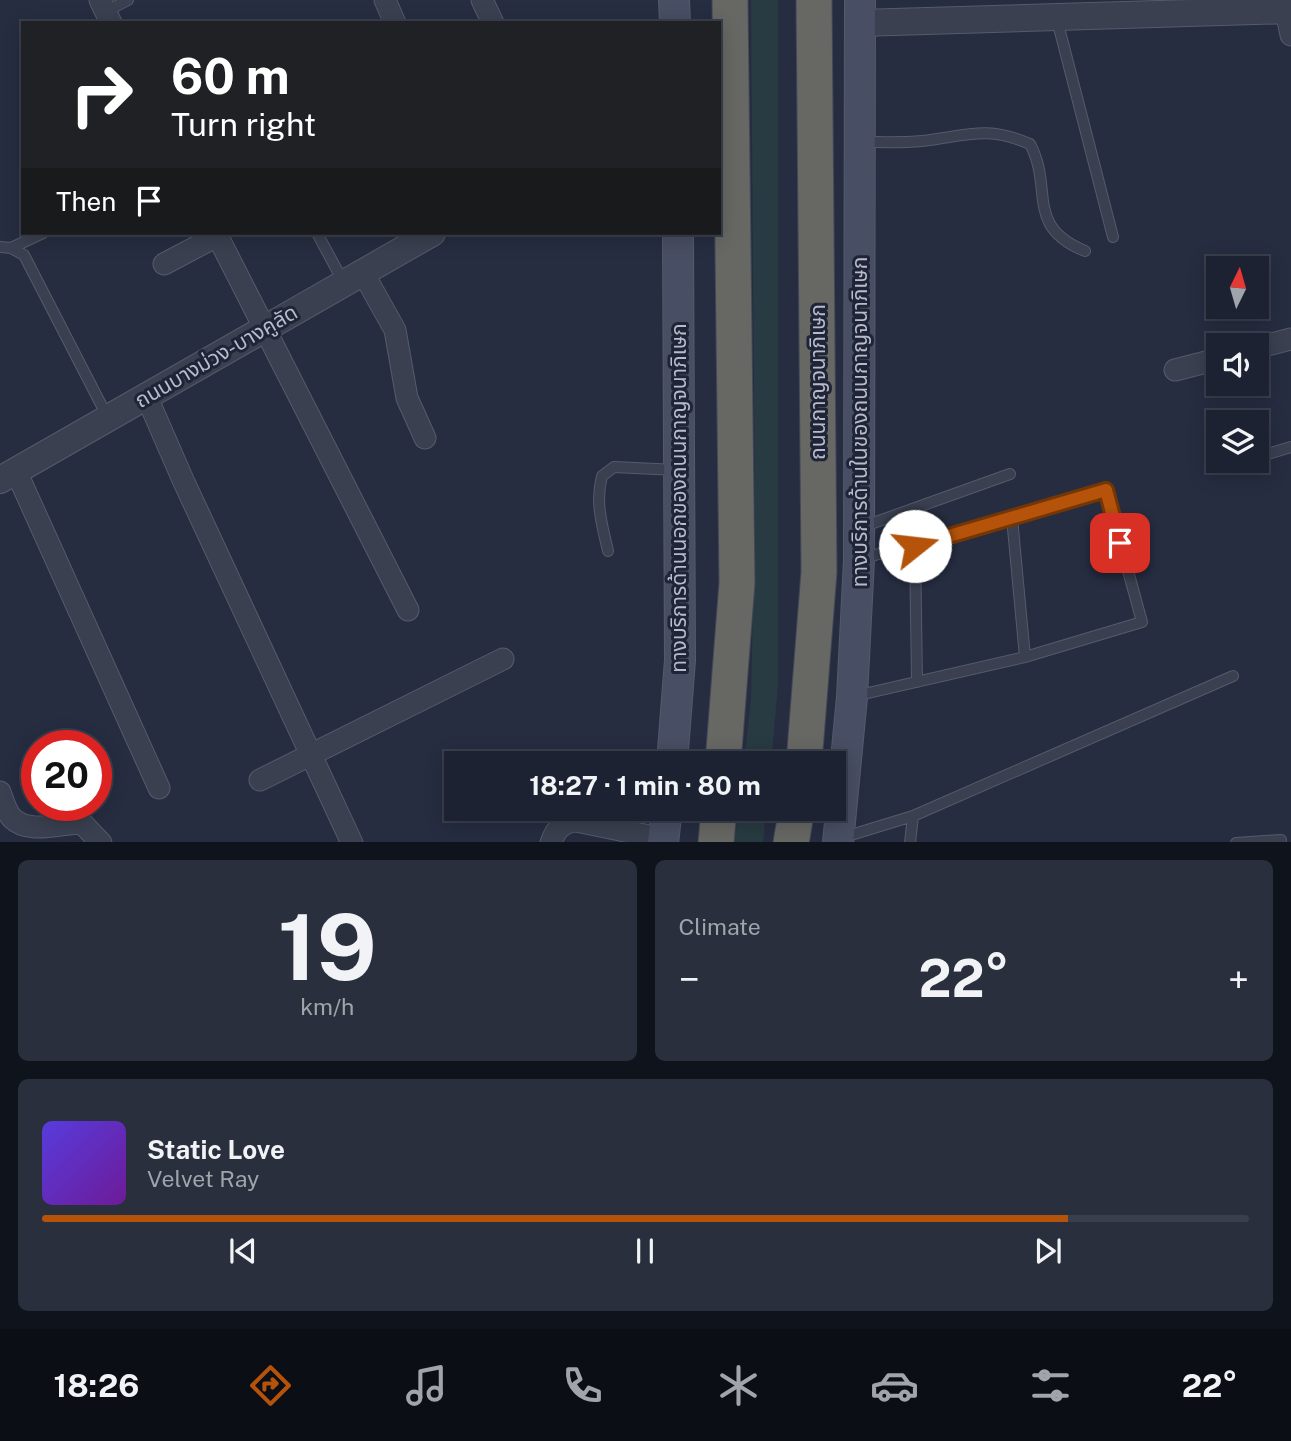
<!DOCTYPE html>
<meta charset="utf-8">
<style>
:root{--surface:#1c2231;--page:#292f3d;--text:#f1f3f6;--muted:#a0a4ab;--line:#3a3f4d;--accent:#b45309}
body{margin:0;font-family:"Public Sans","Noto Sans Thai",sans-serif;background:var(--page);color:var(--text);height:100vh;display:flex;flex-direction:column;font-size:26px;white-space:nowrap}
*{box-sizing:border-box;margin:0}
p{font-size:23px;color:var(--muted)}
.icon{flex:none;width:38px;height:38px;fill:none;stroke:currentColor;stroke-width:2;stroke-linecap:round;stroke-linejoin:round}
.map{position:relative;height:842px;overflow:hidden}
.drawer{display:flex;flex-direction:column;gap:18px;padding:18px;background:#0f131b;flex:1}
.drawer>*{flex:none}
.top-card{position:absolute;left:21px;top:21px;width:700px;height:214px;border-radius:0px;box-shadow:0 4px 18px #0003,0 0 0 2px var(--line);background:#202124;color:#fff;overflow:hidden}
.needle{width:46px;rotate:5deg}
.fabs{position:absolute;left:1206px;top:256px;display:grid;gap:14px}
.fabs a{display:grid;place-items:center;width:63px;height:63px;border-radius:0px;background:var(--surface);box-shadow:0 4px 18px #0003,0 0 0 2px var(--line);font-size:35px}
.speed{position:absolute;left:21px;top:730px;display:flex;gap:14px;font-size:35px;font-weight:700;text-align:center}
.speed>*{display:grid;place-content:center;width:91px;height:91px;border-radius:50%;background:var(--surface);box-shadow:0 4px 18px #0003,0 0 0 2px var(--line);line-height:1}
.speed .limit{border:10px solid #d22;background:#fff;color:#111}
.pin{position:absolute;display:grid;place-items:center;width:60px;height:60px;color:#fff;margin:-30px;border-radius:14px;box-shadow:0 4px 10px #0006}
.me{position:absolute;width:77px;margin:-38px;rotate:74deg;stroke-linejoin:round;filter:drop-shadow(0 0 5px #0008)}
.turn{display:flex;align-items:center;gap:24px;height:147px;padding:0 35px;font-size:32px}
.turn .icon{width:91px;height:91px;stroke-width:2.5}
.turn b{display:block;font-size:49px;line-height:60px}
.then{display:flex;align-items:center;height:66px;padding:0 35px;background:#0003;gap:14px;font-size:26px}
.big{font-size:52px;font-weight:700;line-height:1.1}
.drawer .card{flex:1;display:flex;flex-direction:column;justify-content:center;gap:10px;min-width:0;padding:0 24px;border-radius:10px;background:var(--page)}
.drawer .dial{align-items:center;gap:0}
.dial b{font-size:91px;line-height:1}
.song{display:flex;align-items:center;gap:21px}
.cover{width:84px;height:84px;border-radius:10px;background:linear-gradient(135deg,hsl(250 70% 55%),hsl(280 70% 35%))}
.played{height:7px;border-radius:4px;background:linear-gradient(90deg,var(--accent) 85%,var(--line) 85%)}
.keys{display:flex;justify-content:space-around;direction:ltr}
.heat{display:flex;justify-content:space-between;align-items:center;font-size:38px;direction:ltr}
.drawer .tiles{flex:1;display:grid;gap:18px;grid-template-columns:1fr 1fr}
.card:last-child{grid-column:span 2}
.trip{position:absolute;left:444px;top:751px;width:402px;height:70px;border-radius:0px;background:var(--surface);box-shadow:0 4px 18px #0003,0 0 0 2px var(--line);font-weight:700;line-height:70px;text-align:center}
.tab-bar{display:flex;height:112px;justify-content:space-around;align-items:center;background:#0b0e14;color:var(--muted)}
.tab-bar .icon{width:49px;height:49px}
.tab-bar .on{color:var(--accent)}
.tab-bar b{font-size:32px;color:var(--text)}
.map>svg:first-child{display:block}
.green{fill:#283b42}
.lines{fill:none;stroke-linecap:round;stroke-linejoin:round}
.service-casing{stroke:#555b6b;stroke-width:12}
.minor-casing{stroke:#555b6b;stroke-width:23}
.tertiary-casing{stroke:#555b6b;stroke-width:28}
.secondary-casing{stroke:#555b6b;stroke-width:32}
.trunk-casing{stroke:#424858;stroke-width:37}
.service{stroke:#3a4050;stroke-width:10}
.minor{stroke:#3a4050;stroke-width:21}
.tertiary{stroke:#3a4050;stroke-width:26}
.secondary{stroke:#484e63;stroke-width:30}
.trunk{stroke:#676764;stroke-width:35}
.route-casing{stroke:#753606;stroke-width:18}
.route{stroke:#b45309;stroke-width:12}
.labels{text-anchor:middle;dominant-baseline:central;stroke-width:6;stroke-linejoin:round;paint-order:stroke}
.street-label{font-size:21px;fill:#b7bbcb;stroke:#1f2536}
</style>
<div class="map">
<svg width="1291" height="843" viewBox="0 0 1291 843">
<rect width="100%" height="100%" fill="#262d41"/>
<path class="green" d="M751 0H778V685L771 763H744L751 699 755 519Z
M739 809H766L763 842H734Z"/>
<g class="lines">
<defs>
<path id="service" d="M105 12 128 0
M1056 16 1113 237
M861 142C881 142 902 143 922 141 966 136 986 125 1030 144 1054 189 1024 226 1085 251
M317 233 344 283
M0 247 11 248 24 255 108 418
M11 248 43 233
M1261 456 1291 447
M1012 518 1025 657
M862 527 1010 474
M915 546 917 682
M608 551C602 525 595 502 602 476L614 467 677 470
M855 696 1025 657 1142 622 1106 490 861 559
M913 816 1233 676
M841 838 913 816 910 843
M1236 843 1281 840"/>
<path id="minor" d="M100 0 111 23
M385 0 395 23
M482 0 493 23
M1286 10 1291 35
M216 233 408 610
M164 264 217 236
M362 271 395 330 407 398 425 438
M1256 348 1291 339
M1175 370 1218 359
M146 395 183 480 352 843
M16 471 159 788
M260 780 503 659
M0 792C3 800 6 812 12 818 29 835 61 823 82 823L101 843
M551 843C555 830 562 822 576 821L664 839"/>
<path id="tertiary" d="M860 23 1291 10
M0 480 432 233"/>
<path id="secondary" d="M674 0 675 23
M672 763 680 660 678 233
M663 843 667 808
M838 843 852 697 859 560 860 0"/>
<path id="trunk" d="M723 763 737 583 730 0
M804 763 819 572 814 0
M716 843 719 808
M791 843 797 808"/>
</defs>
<use href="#service" class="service-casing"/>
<use href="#minor" class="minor-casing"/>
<use href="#tertiary" class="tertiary-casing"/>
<use href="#secondary" class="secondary-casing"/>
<use href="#trunk" class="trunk-casing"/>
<use href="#service" class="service"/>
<use href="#minor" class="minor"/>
<use href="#tertiary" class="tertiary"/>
<use href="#secondary" class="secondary"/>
<use href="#trunk" class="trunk"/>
</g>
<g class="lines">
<defs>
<path id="route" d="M915 546 1106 490 1120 543"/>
</defs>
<use href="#route" class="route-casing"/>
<use href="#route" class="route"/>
</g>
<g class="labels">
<g class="street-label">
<text transform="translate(216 356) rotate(-30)">ถนนบางม่วง-บางคูลัด</text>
<text transform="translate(817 382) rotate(-90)">ถนนกาญจนาภิเษก</text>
<text transform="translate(859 422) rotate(-90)">ทางบริการด้านในของถนนกาญจนาภิเษก</text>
<text transform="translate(678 498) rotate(-90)">ทางบริการด้านนอกของถนนกาญจนาภิเษก</text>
</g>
</g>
</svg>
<div class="fabs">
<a><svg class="needle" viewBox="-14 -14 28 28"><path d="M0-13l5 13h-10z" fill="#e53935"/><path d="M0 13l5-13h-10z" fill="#a0a4ab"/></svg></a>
<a><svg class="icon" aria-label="sound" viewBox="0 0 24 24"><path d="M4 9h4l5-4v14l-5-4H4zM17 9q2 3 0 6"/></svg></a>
<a><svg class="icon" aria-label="layers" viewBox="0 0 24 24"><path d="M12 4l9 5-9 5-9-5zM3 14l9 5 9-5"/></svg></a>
</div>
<div class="speed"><div class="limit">20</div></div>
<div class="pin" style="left:1120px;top:543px;background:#d93025"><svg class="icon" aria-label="arrive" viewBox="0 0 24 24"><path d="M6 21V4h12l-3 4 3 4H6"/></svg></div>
<svg class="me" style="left:915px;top:546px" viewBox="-20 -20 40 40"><circle r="19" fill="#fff"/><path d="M0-13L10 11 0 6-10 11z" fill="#b45309"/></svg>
<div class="trip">18:27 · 1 min · 80 m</div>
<div class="top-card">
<div class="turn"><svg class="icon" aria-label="right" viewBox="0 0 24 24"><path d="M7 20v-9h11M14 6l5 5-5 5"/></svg><div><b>60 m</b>Turn right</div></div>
<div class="then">Then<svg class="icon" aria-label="arrive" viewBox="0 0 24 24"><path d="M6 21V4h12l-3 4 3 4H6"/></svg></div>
</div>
</div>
<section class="drawer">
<div class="tiles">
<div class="card dial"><b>19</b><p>km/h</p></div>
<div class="card"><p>Climate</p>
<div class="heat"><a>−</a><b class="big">22°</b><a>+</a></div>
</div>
<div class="card">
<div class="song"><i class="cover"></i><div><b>Static Love</b><p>Velvet Ray</p></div></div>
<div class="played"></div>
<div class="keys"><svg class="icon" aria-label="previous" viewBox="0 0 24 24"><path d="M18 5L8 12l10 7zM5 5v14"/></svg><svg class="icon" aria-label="pause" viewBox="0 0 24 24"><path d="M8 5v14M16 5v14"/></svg><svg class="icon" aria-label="next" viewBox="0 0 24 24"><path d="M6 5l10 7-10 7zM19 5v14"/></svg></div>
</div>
</div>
</section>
<nav class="tab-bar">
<b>18:26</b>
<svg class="icon on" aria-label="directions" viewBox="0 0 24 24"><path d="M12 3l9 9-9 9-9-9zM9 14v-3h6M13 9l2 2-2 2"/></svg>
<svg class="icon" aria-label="music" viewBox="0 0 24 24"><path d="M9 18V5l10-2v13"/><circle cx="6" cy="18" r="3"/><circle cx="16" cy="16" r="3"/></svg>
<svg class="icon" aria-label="phone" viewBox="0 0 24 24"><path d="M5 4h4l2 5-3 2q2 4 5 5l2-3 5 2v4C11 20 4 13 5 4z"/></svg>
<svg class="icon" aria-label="climate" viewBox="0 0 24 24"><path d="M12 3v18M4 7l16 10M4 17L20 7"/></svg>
<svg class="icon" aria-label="car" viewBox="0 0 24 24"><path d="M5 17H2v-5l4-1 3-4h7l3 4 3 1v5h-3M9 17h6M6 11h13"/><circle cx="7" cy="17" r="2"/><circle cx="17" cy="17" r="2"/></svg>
<svg class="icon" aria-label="filters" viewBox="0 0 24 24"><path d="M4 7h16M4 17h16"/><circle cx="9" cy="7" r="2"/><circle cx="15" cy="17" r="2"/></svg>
<b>22°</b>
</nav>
